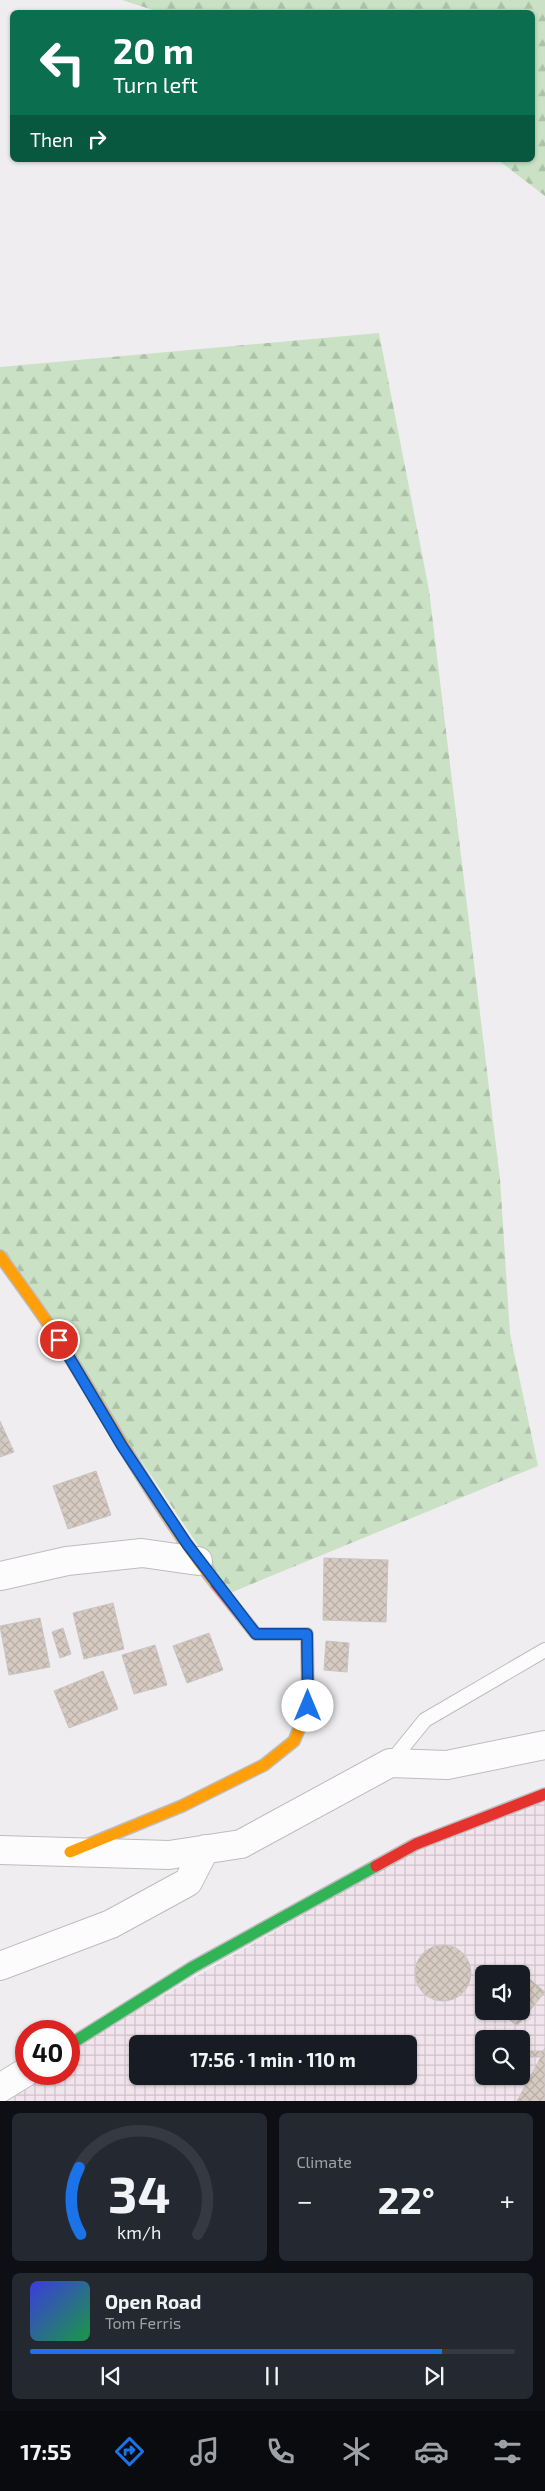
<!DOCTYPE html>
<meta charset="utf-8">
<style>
:root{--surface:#171b24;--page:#242831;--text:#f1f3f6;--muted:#9ea1a6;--line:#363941;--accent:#1a73e8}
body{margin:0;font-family:"Exo 2",sans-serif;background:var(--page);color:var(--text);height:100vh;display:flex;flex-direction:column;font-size:19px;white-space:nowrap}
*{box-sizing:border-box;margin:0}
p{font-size:16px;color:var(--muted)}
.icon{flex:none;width:28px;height:28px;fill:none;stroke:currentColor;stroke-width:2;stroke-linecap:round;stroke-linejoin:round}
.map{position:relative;height:2101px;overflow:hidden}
.panel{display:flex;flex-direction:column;gap:12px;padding:12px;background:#0d0f14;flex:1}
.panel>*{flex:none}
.banner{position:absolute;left:10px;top:10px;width:525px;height:152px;border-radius:8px;box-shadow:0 1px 4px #0004;background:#0b6e4f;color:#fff;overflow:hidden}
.fabs{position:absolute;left:475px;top:1965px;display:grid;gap:10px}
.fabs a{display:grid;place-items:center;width:55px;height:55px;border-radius:8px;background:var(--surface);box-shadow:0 1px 4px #0004;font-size:25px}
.speed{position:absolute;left:15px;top:2020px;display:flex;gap:10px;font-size:25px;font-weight:700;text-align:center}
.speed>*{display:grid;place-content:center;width:65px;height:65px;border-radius:50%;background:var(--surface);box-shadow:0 1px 4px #0004;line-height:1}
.speed .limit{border:8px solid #d22;background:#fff;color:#111}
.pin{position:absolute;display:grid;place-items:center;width:42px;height:42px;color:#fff;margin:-21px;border:2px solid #fff;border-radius:50%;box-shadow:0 1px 5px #0007}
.me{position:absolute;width:55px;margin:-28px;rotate:0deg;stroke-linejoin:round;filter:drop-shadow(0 0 4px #0008)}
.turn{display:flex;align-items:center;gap:18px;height:105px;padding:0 20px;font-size:22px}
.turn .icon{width:65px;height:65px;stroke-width:2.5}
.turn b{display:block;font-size:35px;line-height:42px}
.then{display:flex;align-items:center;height:48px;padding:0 20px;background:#0003;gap:10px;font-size:19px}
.big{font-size:38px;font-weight:700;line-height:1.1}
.panel .tile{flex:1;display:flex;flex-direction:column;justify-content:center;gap:8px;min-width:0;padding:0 18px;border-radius:8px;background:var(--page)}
.panel .dial{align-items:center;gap:0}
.dial svg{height:130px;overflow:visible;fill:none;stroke:var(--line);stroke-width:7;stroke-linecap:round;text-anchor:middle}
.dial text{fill:var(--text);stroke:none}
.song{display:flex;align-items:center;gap:15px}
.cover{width:60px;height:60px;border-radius:8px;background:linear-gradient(135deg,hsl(240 70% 55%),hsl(140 70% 35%))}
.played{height:5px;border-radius:2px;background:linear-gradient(90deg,var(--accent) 85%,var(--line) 85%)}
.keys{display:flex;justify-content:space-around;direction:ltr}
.heat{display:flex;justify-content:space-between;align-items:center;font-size:28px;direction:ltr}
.panel .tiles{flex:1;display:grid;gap:12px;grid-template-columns:1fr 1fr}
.tile:last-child{grid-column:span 2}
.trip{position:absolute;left:129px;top:2035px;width:288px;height:50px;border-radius:8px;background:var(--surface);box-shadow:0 1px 4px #0004;font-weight:700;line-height:50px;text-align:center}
.tab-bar{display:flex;height:80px;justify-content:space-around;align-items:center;background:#090b0e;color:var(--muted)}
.tab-bar .icon{width:35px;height:35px}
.tab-bar .selected{color:var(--accent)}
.tab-bar b{font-size:22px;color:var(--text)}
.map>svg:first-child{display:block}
.industrial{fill:url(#industrial-grid);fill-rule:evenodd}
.forest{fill:url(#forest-firs)}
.building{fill:url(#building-cross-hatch);stroke:#c6c5c5}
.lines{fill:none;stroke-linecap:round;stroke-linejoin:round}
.lane-casing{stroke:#bebcbe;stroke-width:16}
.street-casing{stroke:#bebcbe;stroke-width:30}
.fast-casing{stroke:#bebcbe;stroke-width:14}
.slow-casing{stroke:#bebcbe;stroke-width:14}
.jam-casing{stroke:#bebcbe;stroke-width:14}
.lane{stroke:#fdfcfd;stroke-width:14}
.street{stroke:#fdfcfd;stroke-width:28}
.fast{stroke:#30b455;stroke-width:11}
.slow{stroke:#ff9f0a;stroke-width:11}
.jam{stroke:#e5322d;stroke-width:11}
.route-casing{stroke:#114b97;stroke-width:12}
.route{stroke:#1a73e8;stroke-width:9}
</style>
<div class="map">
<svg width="545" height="2101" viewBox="0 0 545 2101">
<defs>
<pattern id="industrial-grid" width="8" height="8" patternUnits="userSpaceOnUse" patternTransform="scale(1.25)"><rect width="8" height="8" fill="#f2e4ec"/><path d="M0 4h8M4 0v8" fill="none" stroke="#cfc3ca"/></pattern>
<pattern id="forest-firs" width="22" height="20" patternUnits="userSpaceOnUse" patternTransform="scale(1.25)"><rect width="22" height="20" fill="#cae1c5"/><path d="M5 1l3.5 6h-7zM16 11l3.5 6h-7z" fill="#adc1a9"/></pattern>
<pattern id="building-cross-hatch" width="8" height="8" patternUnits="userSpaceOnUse" patternTransform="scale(1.25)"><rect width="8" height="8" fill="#d7cbc1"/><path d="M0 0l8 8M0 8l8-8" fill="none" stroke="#b8aea6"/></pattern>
</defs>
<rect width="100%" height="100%" fill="#efedf0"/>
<path class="industrial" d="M545 1800V2101H0L31 2074H69V2050L417 1849ZM484 1974H521V2011H484ZM484 2039H521V2076H484ZM138 2044H408V2076H138Z"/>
<path class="forest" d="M122 0H545V196L498 160H532V12H159Z
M379 333 429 590 500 1179 510 1334 538 1466 230 1593 0 1250V367Z"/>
<path class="building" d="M0 1421 14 1452 0 1457Z
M96 1471 111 1515 68 1529 53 1486Z
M324 1558 388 1560 386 1622 323 1620Z
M113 1603 124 1649 84 1659 73 1613Z
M40 1618 50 1667 9 1675 0 1626Z
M63 1628 71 1654 60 1658 52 1632Z
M209 1633 223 1670 187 1683 173 1646Z
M326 1641 349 1643 347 1672 324 1670Z
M155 1645 167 1685 134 1694 122 1655Z
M103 1671 118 1709 69 1728 54 1691Z
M415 1973a28 28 0 1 1 56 0a28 28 0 1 1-56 0Z
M517 1968 545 1992 517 2026 499 2011H521V1974H512Z
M521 2047 525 2051H543L545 2048V2101H517L541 2057H526L525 2065H521Z"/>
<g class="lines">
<defs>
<path id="lane" d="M390 1763 425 1720 545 1650"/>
<path id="street" d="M0 1576 67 1561 142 1553 198 1561
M0 1850 169 1855 241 1844 390 1763 447 1765 545 1745
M0 1966 111 1924 188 1882 205 1849
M0 2088 26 2072"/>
<path id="fast" d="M69 2045 193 1967 376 1866"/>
<path id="slow" d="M0 1256C20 1284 41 1312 59 1340 111 1422 156 1508 216 1584
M70 1852 182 1806 264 1765 294 1741 305 1715"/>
<path id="jam" d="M216 1584 256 1634H307L308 1706 305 1715
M376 1866 416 1844 545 1794"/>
</defs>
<use href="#lane" class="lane-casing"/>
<use href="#street" class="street-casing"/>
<use href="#fast" class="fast-casing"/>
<use href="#slow" class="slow-casing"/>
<use href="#jam" class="jam-casing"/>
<use href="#lane" class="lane"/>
<use href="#street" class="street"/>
<use href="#fast" class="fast"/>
<use href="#slow" class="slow"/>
<use href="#jam" class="jam"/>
</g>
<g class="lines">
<defs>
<path id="route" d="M59 1340 122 1446 187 1544 256 1634H307L308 1706"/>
</defs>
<use href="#route" class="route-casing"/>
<use href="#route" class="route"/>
</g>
</svg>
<div class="fabs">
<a><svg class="icon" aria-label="sound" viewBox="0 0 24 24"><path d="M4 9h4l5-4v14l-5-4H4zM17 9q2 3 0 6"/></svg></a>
<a><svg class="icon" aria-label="search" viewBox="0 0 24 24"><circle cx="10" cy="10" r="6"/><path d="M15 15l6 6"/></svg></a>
</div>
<div class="speed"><div class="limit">40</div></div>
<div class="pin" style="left:59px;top:1340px;background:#d93025"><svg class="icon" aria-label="arrive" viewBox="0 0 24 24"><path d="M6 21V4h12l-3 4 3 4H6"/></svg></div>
<svg class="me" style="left:308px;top:1706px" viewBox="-20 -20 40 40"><circle r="19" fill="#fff"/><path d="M0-13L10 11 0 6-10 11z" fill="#1a73e8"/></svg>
<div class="trip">17:56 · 1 min · 110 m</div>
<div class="banner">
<div class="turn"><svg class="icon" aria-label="left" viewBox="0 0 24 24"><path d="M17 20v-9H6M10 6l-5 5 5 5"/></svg><div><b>20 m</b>Turn left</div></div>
<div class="then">Then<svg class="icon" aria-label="right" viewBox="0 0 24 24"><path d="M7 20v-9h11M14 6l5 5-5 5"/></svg></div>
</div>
</div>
<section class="panel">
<div class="tiles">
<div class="tile dial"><svg viewBox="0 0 100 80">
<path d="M14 69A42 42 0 1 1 86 69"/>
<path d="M14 69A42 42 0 0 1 13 28" stroke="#1a73e8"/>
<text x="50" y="56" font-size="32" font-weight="700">34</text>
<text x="50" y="72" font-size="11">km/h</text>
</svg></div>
<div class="tile"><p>Climate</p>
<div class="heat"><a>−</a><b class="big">22°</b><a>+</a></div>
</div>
<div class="tile">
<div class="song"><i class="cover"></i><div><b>Open Road</b><p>Tom Ferris</p></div></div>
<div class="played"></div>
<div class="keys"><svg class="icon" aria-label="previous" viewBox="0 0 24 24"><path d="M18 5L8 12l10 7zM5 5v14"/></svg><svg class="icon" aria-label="pause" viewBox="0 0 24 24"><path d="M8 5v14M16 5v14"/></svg><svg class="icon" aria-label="next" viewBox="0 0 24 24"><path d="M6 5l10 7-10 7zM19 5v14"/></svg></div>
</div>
</div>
</section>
<nav class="tab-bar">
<b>17:55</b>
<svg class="icon selected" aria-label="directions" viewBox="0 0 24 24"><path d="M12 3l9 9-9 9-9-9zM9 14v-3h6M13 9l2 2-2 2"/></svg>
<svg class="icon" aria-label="music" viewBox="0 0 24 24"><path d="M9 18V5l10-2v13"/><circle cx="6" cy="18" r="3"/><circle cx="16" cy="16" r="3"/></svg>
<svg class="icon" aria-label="phone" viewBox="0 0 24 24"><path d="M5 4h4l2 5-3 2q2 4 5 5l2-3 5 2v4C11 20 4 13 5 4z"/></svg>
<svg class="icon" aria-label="climate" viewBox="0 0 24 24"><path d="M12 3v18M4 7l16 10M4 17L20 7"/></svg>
<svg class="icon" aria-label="car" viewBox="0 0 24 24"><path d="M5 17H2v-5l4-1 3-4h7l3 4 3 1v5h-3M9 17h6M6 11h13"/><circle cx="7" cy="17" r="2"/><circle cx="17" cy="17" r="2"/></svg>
<svg class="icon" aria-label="filters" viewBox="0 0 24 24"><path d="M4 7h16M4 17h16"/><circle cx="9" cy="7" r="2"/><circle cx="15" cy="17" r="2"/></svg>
</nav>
